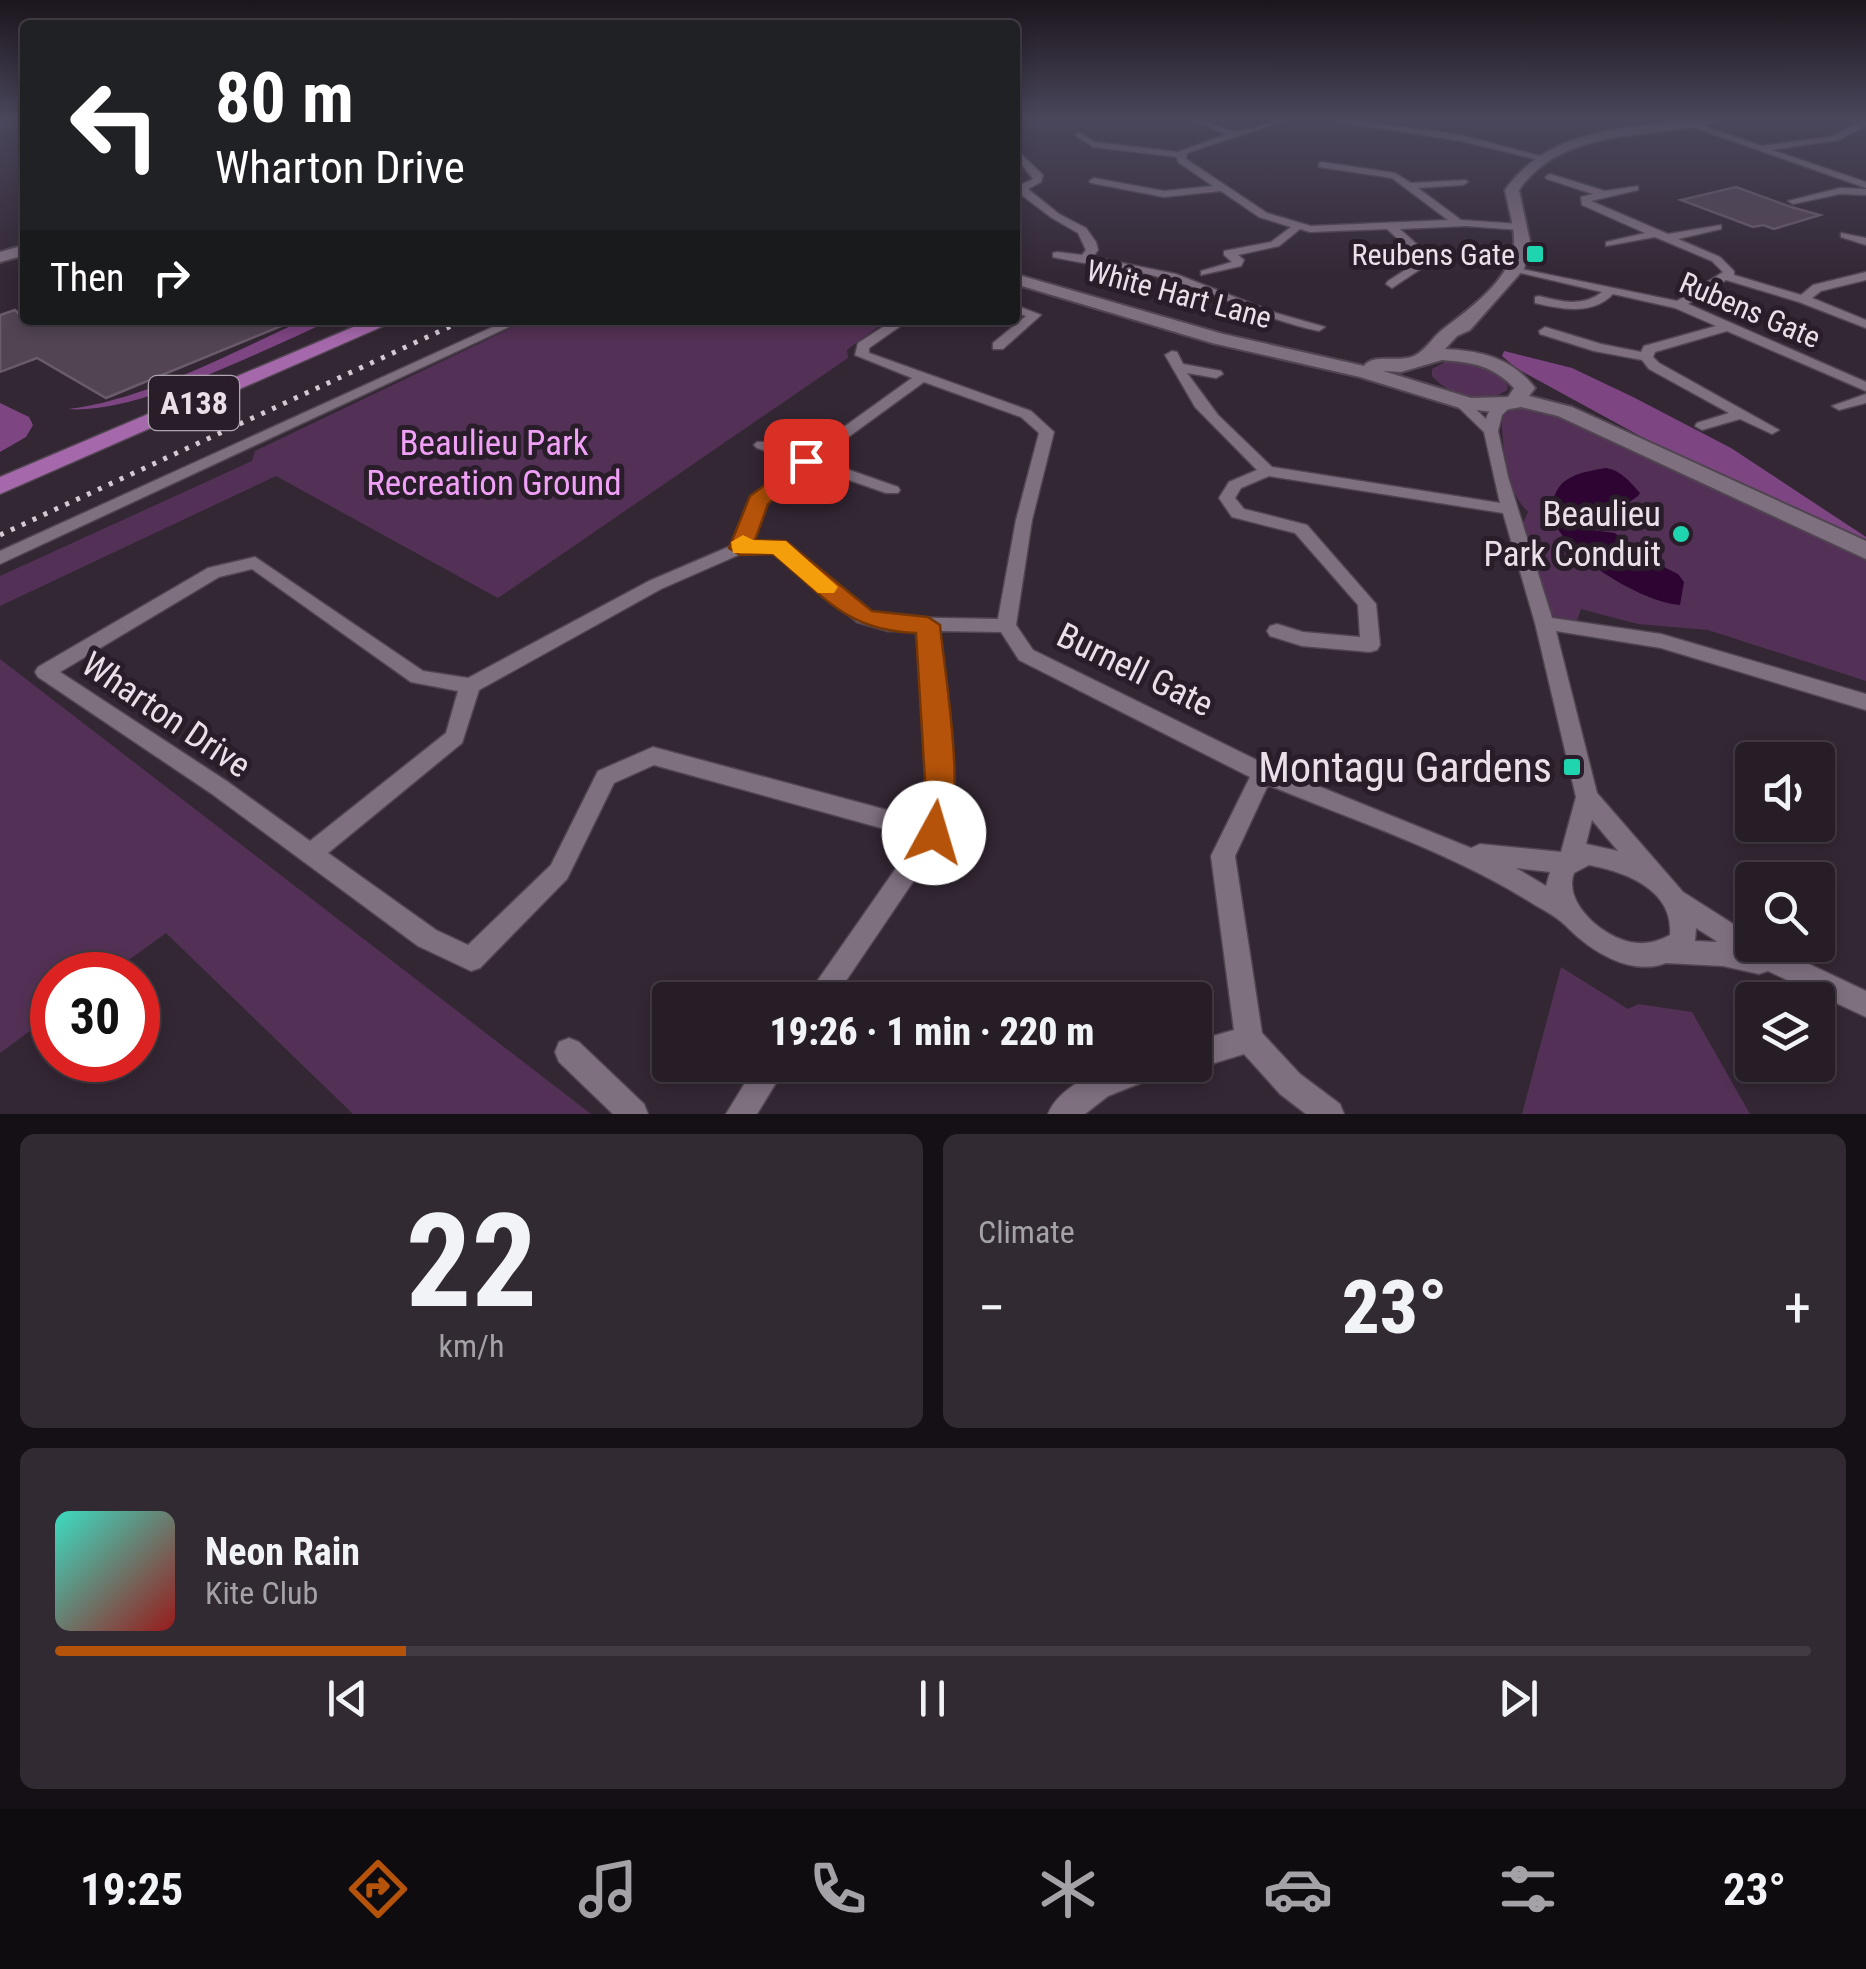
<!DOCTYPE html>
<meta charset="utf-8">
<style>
:root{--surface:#261d27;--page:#322a33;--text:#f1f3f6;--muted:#a4a2a7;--line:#423b44;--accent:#b45309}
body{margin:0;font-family:"Roboto Condensed",sans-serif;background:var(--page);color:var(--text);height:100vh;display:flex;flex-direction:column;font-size:38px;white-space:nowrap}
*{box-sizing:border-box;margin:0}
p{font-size:32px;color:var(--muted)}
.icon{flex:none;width:55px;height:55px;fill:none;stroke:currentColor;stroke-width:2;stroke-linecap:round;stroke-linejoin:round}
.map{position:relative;height:1114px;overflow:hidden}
.sheet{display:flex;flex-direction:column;gap:20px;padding:20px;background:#151015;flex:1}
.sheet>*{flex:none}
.guide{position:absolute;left:20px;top:20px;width:1000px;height:305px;border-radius:10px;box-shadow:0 5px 15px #0003,0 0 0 2px var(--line);background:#202124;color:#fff;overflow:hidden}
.tools{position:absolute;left:1735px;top:742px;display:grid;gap:20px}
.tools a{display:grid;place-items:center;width:100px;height:100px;border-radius:10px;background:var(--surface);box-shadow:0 5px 15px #0003,0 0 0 2px var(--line);font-size:50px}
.speed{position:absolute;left:30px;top:952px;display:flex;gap:20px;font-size:50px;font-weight:700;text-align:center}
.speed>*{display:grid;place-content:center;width:130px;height:130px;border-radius:50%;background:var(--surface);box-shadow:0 5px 15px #0003,0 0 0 2px var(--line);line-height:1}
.speed .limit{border:15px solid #d22;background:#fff;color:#111}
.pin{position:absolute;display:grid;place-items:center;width:85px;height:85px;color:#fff;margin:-42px;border-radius:20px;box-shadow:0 5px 15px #0006}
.me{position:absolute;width:110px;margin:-55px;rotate:6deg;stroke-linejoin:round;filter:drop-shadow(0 0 8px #0008)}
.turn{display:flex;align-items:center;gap:35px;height:210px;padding:0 30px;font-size:45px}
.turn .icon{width:130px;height:130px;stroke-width:2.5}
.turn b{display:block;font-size:70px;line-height:85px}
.then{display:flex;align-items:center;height:95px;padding:0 30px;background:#0003;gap:20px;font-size:38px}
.big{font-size:75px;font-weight:800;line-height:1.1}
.sheet .card{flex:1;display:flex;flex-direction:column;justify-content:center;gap:15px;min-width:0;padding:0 35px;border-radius:15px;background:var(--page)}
.sheet .dial{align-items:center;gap:0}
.dial b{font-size:130px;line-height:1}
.song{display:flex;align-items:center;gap:30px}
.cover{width:120px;height:120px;border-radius:15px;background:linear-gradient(135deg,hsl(170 70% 55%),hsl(0 70% 35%))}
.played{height:10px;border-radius:5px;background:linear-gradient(90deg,var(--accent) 20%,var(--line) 20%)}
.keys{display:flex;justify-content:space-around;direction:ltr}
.heat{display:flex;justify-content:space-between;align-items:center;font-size:55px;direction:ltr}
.sheet .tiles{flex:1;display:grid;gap:20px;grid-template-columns:1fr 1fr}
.card:last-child{grid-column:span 2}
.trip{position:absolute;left:652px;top:982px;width:560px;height:100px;border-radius:10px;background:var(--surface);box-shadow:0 5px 15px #0003,0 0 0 2px var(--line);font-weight:800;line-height:100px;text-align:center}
.tab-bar{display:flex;height:160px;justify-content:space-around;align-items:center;background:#0f0c10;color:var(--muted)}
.tab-bar .icon{width:70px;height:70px}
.tab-bar .active{color:var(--accent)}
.tab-bar b{font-size:45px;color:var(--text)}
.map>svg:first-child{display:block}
.green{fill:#533156}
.forest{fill:#7e4583}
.water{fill:#2e0432}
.building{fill:#524453;stroke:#6a5b6b;stroke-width:2.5}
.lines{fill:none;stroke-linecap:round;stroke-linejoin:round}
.street-casing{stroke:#514551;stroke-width:3}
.secondary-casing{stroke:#514551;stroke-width:4}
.primary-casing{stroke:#514551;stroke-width:3}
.street{fill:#7f7080;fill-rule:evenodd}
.secondary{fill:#7f7080;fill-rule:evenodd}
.primary{fill:#a568ab;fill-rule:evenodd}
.rail{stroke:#d3cad4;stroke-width:5;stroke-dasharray:4 8;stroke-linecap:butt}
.route{fill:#b45309;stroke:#753606;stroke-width:2.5}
.slow{fill:#f59e0b}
.poi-dot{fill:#1fd5b0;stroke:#291d2a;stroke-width:4}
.labels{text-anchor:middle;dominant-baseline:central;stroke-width:10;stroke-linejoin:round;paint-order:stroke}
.far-poi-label{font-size:30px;fill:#e9e0e9;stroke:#291d2a;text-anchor:end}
.far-street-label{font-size:30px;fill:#e9e0e9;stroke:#291d2a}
.shield{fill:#291d2a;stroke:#afa6b0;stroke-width:2.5}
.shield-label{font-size:32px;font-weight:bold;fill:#e9e0e9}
.park-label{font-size:35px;fill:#f0a0f7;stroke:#291d2a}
.poi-label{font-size:35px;fill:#e9e0e9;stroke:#291d2a;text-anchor:end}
.street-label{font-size:35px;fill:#e9e0e9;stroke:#291d2a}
.near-poi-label{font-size:42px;fill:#e9e0e9;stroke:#291d2a;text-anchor:end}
</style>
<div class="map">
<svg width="1866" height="1114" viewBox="0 0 1866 1114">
<rect width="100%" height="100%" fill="#332734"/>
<path class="green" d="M528 320H887L847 350 848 358 498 598 276 476 0 606V576L252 461 255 451Z
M1445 362C1465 360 1505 365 1508 389 1487 407 1448 395 1432 376V369Z
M1519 406 1552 412 1640 450 1866 561V681L1708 630 1638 624 1581 609 1577 621 1551 616 1522 525 1528 512C1503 487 1504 449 1501 415Z
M0 659 591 1114H353L166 933 108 975H52V1015L0 1053Z
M1561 967 1628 1009 1638 1004 1692 1012 1750 1114H1522Z"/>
<path class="forest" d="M304 320H332C265 349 138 415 68 409 146 400 232 352 304 320Z
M1504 351 1572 368 1633 397 1731 448 1866 537V545L1662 448 1516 368 1502 356Z
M0 403 29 417 33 425 26 437 0 452Z"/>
<path class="water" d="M1606 468C1621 470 1630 482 1640 493L1638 496 1608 517 1559 511 1553 505C1555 476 1582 472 1606 468Z
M1561 526 1615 533 1638 554 1678 574 1684 582 1680 605C1643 602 1577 562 1558 529Z"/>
<path class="building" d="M1736 187 1791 207 1820 215 1774 229 1763 225 1753 227 1681 200Z
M15 310 25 320H296L106 398 37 358 0 372V315Z"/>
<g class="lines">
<defs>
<path id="street" d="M1015 120H1021L1015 124Z
M1193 120C1209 120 1220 130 1235 131 1250 132 1269 120 1286 120L1187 153 1186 159 1267 213 1311 226 1448 220 1392 178 1319 167V163L1322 162 1395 173 1411 183 1466 180 1468 182 1463 185 1418 188 1461 220 1520 224 1525 227 1520 230 1466 226 1400 229 1434 260 1392 288 1386 284 1388 281 1421 260 1387 229 1310 232 1300 229 1279 246 1238 255 1244 260 1241 266 1201 275V271L1232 262 1224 255V251L1271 242 1291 227 1259 217 1221 191 1164 197 1091 183 1089 181 1094 178 1164 191 1213 186 1178 162 1177 157 1093 147 1075 135 1079 132 1095 142 1178 152 1227 134Z
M1328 120H1353L1461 135 1544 157 1539 160 1461 141Z
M1861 120H1866V125L1839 140 1772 150 1866 182V188L1684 124 1691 122 1762 146 1834 136Z
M1018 151 1043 175 1041 182 1028 189 1059 214 1086 228 1096 242 1098 250 1093 257 1176 274 1276 313 1325 327 1319 331C1268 321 1226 297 1177 282 1137 269 1094 266 1053 257V253L1057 252 1082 255 1086 250 1078 233 1052 218 1015 190V184L1020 185 1033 179 1015 156V152Z
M1550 174 1605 191 1638 186V190L1591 201 1668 234 1721 225V229L1678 239 1720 257 1734 271V275L1801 295 1813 285 1866 272V280L1821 291 1812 298 1866 320V328L1799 302 1726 280 1688 304 1866 382V391L1727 331 1655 352 1653 357 1659 363 1779 430 1772 434 1740 419 1702 430 1695 426 1697 423 1729 413 1649 369 1642 360 1594 351 1540 334 1539 331 1545 327 1601 344 1641 352 1644 346 1716 326 1675 308 1613 294C1592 316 1561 309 1535 303V297L1539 296C1562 302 1583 307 1602 292L1512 271V267L1677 301 1723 272 1712 261 1655 237 1606 246V242L1645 233 1582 205 1581 197 1593 194 1547 179 1545 177Z
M1840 188 1866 189V195L1840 194 1793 204 1788 201Z
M1841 233 1866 238V245L1841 237Z
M1015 305 1041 315 1003 349H993V343L1026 316 1015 313Z
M508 320H524L0 564V551Z
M894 320H909L869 348V353L1031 411 1054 432 1032 520 1016 625 1033 650 1271 767 1471 848 1480 844 1561 852 1576 797 1535 623 1503 513 1269 476 1241 488 1235 498 1244 509 1307 525 1376 604 1380 645 1377 650 1370 652 1302 646 1270 636 1267 631 1270 626 1277 624 1303 632 1360 637 1358 605 1295 533 1232 517 1219 498 1229 482 1257 470 1195 407 1165 355 1172 351 1177 352 1183 364 1221 371 1223 374 1216 378 1187 373 1218 415 1272 467 1500 503 1484 432 1453 402 1455 399H1465L1486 419C1489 408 1499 399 1510 402L1512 405 1502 415 1498 431 1508 477 1552 618 1661 634 1866 694V710L1661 648 1556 631 1597 793 1683 892 1752 936V945H1769L1866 991V1017L1768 971 1759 974 1723 966 1666 963C1630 977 1589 950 1565 925 1555 915 1539 908 1527 900 1447 851 1355 821 1268 785L1235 856 1262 1033 1300 1074 1340 1104 1344 1114H1306L1280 1094 1244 1054 1195 1069 1186 1065H1195V1041L1234 1030 1211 856 1250 777 1019 660 1001 632 938 631 951 781 946 833 833 1000H804L917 838 654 765 614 783 567 879 480 968 471 971 418 946 212 794 38 677 35 672 38 667 208 568 255 557 423 671 468 678 649 581 733 545 752 498 796 462 757 448 754 445 757 442H767L805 455 912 378 855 355 858 343ZM924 382 1021 417 1039 433 1016 520 998 619 888 617 871 612 785 542H751L765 503 809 466 886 493H898L900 490 898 487 818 459ZM775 552 857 622 888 631H919L929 781 924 820 653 747 598 771 551 865 468 945 436 930 328 853 462 743 479 690 661 589 743 553ZM252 569 411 682 458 691 446 733 310 841 228 782 60 672 219 577ZM1592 820 1618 851 1586 844ZM1589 865C1626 872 1674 890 1670 935 1657 942 1645 945 1630 942 1602 936 1563 903 1574 873ZM1516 868 1550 872 1546 886ZM1696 928 1715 940 1717 942 1695 941Z
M1866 394V403L1839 410 1832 406Z
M569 1038 579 1042 644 1104 648 1114H613L559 1062 555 1052 559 1042Z
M756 1065H787L757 1114H726Z
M1115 1065H1165L1161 1075 1108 1096 1085 1114H1048C1058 1089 1091 1074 1115 1065Z"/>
<path id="secondary" d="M1688 120H1717C1704 127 1687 128 1672 130 1617 137 1553 140 1519 190L1530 242 1524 269 1470 330 1457 336 1445 349C1482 351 1512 358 1535 388L1529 396 1572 407 1866 541V559L1558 416 1521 407 1493 412 1460 408 1360 377 1212 343 1015 284V274L1223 334 1364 366C1373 353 1398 363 1414 356 1425 351 1432 338 1442 330 1468 310 1511 280 1514 244 1515 227 1508 207 1505 190 1547 130 1621 129 1688 120ZM1442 360C1472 362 1494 366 1514 388L1508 397 1471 398 1383 371 1401 372Z
M25 245V255L0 262V252Z"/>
<path id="primary" d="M370 320H397L0 494V477Z"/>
</defs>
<use href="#street" class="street-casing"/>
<use href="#secondary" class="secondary-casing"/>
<use href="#primary" class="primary-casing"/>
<use href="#street" class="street"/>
<use href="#secondary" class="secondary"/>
<use href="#primary" class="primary"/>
<path class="rail" d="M0 535 464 320"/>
</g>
<linearGradient id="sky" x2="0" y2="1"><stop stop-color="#1c151d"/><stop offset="0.43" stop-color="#4a475c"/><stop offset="1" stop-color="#4a475c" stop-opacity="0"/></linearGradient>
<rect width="1866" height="276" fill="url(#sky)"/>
<path class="route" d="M806 455 816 461 768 504 755 540 786 541 872 611 928 617 940 625C945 678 967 797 945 842L934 846 923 842 919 833 925 781 916 633C846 631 824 596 773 554L740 555 729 548 750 496Z"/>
<path class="slow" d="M743 535 753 540 786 541 838 587 834 593H818L773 554 733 553 731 542Z"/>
<g class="poi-dot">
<rect x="1525" y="244" width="20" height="20" rx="5"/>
<circle cx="1681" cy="534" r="10"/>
<rect x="1562" y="757" width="20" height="20" rx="5"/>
</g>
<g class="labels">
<g class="far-poi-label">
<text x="1515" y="254">Reubens Gate</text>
</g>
<g class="far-street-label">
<text transform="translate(1179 294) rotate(15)">White Hart Lane</text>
<text transform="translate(1750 310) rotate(23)">Rubens Gate</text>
</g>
<rect class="shield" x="149" y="376" width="90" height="54" rx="8"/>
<g class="shield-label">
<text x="194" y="403">A138</text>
</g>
<g class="park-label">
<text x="494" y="443">Beaulieu Park<tspan x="494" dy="40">Recreation Ground</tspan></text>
</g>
<g class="poi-label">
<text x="1661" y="514">Beaulieu<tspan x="1661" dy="40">Park Conduit</tspan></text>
</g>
<g class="street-label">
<text transform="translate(1135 670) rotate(26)">Burnell Gate</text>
<text transform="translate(166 715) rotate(34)">Wharton Drive</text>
</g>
<g class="near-poi-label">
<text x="1552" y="767">Montagu Gardens</text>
</g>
</g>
</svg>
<div class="tools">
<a><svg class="icon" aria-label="sound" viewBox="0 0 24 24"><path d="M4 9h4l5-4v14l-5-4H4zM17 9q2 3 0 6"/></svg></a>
<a><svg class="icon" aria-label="search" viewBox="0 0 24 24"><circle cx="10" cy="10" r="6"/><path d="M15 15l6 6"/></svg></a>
<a><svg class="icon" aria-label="layers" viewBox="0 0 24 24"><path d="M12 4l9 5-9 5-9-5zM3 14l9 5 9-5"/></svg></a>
</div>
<div class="speed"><div class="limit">30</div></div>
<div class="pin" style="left:806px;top:461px;background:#d93025"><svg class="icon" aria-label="arrive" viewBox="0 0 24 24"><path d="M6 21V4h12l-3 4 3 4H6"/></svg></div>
<svg class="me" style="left:934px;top:833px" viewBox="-20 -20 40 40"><circle r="19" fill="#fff"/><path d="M0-13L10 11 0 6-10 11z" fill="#b45309"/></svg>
<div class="trip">19:26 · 1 min · 220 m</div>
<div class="guide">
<div class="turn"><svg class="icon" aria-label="left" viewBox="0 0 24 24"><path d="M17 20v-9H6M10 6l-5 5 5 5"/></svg><div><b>80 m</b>Wharton Drive</div></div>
<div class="then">Then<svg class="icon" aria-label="right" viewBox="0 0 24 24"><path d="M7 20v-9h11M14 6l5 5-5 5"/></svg></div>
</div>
</div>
<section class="sheet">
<div class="tiles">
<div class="card dial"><b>22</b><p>km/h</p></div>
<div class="card"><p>Climate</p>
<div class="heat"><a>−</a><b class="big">23°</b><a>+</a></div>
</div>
<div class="card">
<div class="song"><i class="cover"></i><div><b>Neon Rain</b><p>Kite Club</p></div></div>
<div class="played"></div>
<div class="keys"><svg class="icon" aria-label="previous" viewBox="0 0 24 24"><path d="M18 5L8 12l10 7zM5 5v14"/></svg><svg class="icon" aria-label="pause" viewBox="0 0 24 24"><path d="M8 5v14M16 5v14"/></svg><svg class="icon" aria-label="next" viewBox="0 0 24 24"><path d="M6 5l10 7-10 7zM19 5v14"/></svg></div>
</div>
</div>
</section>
<nav class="tab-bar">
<b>19:25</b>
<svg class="icon active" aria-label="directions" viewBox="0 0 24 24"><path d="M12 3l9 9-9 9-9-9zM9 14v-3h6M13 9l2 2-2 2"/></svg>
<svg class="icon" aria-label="music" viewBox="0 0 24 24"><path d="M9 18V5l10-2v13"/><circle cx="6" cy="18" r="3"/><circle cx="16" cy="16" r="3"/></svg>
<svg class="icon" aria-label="phone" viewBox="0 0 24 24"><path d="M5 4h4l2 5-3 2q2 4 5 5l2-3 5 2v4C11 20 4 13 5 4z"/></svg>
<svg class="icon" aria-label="climate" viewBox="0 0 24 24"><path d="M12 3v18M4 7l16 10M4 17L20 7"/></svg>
<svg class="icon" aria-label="car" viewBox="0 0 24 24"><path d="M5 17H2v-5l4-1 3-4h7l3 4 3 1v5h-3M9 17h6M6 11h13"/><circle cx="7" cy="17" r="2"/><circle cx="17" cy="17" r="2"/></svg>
<svg class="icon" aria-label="filters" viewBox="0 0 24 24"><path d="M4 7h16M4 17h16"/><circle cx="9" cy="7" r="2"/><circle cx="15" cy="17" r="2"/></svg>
<b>23°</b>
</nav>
